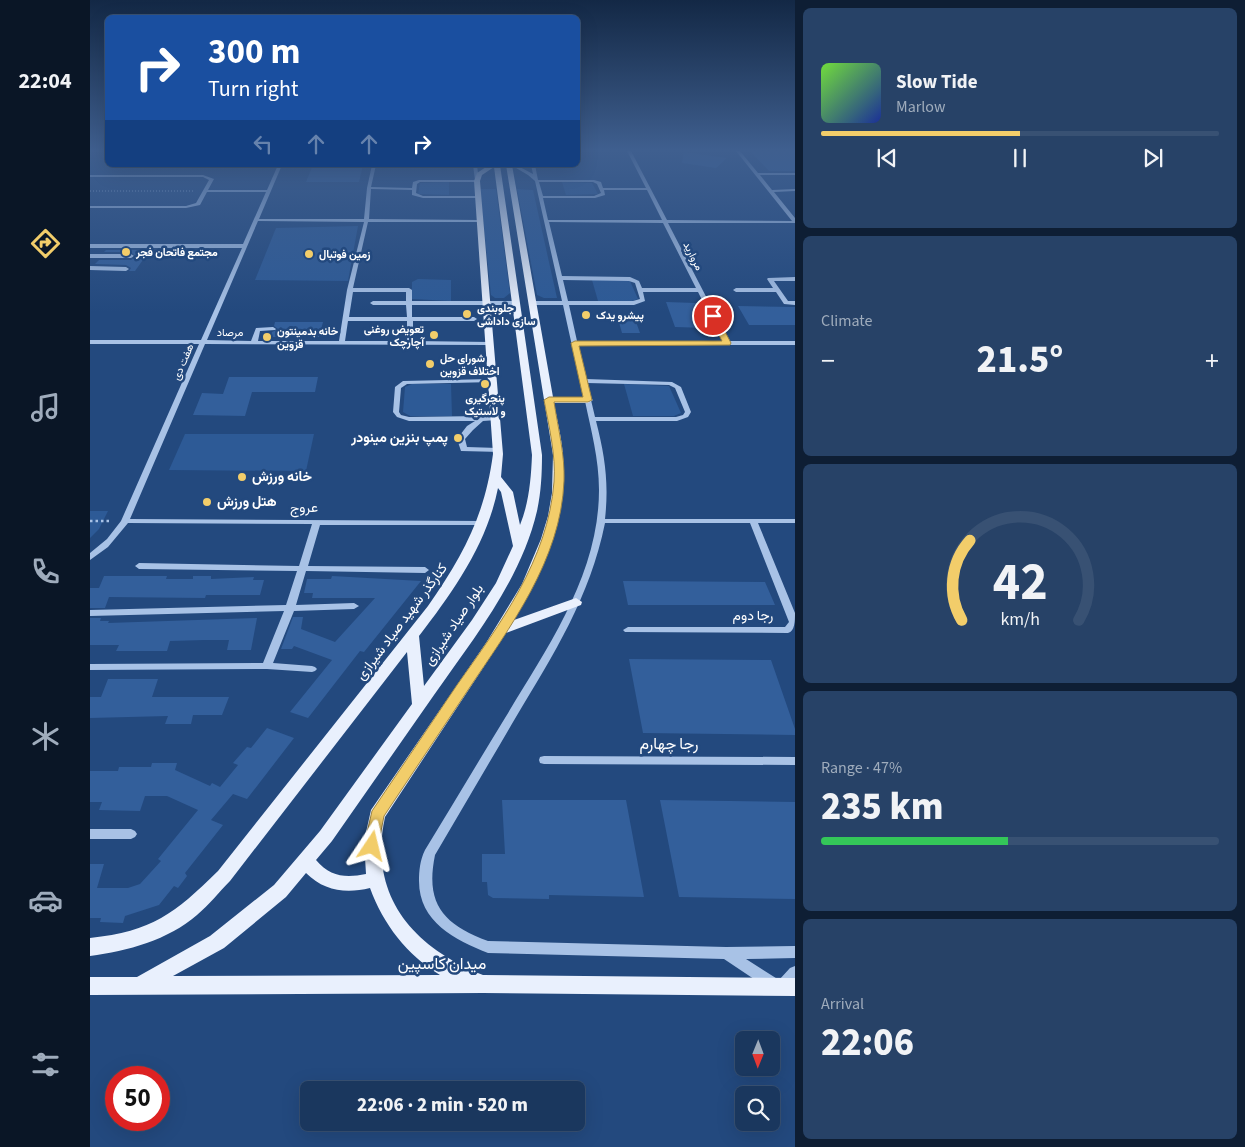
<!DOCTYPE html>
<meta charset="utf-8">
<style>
:root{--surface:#1a375e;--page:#274267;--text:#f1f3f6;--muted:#9facbc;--line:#385173;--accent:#f2cd6a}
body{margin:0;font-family:"Source Sans 3",Vazirmatn,sans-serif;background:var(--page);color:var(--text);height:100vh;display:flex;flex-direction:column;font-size:19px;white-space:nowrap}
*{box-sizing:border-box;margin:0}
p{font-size:16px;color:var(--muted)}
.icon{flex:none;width:28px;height:28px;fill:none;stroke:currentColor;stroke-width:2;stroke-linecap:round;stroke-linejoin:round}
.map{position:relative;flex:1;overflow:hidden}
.panel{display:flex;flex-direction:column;gap:8px;padding:8px;background:#0e1e34;width:450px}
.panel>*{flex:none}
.hud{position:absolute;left:15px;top:15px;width:475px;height:152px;border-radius:8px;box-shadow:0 5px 20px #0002,0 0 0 1px var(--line);background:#1a4fa0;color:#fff;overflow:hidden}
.needle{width:32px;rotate:181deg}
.controls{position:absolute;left:645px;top:1031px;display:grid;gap:10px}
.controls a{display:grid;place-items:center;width:45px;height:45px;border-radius:8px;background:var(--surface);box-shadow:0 5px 20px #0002,0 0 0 1px var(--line);font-size:25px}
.speed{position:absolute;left:15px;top:1066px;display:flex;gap:10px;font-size:25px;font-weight:700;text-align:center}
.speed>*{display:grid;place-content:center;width:65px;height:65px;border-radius:50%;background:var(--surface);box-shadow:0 5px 20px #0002,0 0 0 1px var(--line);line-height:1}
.speed .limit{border:8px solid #d22;background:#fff;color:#111}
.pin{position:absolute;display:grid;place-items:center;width:42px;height:42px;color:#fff;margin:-21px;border:2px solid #fff;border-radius:50%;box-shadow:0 1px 5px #0007}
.me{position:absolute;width:55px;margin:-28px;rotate:10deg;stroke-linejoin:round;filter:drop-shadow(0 0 4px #0008)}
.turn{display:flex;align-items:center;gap:18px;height:105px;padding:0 20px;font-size:22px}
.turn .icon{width:65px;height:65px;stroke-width:2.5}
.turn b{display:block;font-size:35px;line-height:42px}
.lanes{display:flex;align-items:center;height:48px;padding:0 20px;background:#0003;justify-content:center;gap:25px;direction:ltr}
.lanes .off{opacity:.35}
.big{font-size:38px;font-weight:800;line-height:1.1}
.panel .tile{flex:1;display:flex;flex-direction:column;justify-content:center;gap:8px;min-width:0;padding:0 18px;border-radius:8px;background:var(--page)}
.panel .dial{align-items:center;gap:0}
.dial svg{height:130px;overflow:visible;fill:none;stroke:var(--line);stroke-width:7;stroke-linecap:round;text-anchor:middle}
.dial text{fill:var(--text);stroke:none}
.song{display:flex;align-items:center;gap:15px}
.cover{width:60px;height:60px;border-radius:8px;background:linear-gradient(135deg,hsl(100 70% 55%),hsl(230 70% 35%))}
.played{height:5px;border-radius:2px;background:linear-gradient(90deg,var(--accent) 50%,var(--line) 50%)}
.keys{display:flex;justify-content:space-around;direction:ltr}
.heat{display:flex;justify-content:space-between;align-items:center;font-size:28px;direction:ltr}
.charge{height:8px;border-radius:4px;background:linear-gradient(90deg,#34c759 47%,var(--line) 0)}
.trip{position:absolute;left:210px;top:1081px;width:285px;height:50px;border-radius:8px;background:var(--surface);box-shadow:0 5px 20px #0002,0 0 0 1px var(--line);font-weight:800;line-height:50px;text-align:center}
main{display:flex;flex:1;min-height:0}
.menu{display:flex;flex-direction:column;width:90px;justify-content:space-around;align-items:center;background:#0a1626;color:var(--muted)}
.menu .icon{width:35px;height:35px}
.menu .on{color:var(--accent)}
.menu b{font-size:22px;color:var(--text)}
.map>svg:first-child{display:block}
.green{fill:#2d5a96}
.building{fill:#335f9b}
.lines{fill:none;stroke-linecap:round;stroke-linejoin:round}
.path-far1{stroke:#a8c2e6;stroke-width:1;stroke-dasharray:1 2;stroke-linecap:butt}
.path{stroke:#a8c2e6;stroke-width:2.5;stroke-dasharray:2.5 3;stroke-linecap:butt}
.minor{fill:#a8c2e6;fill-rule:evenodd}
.major{fill:#e9f0fd;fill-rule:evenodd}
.route{fill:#f2cd6a;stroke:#9d8545}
.poi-dot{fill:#f2cd6a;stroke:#23497e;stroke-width:2}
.labels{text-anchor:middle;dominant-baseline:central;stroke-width:5;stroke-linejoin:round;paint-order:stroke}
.far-poi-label{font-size:11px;font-weight:bold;fill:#fff;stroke:#23497e;text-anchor:start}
.far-street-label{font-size:11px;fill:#fff;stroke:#23497e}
.poi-label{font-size:14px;font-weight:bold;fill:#fff;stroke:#23497e;text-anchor:start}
.street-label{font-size:14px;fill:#fff;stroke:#23497e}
.near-street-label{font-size:16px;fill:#fff;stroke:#23497e}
</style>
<main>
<nav class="menu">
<b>22:04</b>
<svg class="icon on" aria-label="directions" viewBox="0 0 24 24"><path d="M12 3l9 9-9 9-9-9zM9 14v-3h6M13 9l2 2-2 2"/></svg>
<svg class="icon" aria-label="music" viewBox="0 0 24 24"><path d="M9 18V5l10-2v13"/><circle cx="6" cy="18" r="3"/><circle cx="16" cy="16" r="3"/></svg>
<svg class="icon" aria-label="phone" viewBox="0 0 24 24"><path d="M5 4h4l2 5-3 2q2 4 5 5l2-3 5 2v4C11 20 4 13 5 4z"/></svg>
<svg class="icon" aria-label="climate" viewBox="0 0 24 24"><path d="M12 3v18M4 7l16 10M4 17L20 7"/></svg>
<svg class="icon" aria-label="car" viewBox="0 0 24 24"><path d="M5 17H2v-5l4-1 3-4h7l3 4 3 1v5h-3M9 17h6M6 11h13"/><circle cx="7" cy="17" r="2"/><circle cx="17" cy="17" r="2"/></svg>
<svg class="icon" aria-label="filters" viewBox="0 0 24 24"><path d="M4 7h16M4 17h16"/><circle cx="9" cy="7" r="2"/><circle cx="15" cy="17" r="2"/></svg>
</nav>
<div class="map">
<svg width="705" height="1147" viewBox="0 0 705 1147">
<rect width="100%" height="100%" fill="#23497e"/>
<path class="green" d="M359 182V195L328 194 330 183Z
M472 182 502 183 508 194 476 195Z
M390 189H406L420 293 414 298H405L401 295Z
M427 189 443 190 467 298H454L447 295Z
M268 226 258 281 165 280 186 228Z
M328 279 361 280V301L322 299V282Z
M502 280 540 281 548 299 542 301H508Z
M322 384H361L362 416H320L313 412 315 387Z
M534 384 579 386 591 413 584 416H543Z
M95 434H224L216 471 79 470Z
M0 511H18L9 529 0 538Z"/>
<path class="building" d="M660 151H705V171H679Z
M594 152 637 158 626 168 592 163Z
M223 165H273L269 182H216Z
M16 250H60L45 271H39L41 268 36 265 5 264 9 260H41L46 257 41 252H14Z
M576 302 606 303 617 328 585 327Z
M648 306 705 307V325H659Z
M528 319H545L550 333H532Z
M185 322H233L229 337H180L182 332 188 329 184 326Z
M139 377H228L225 392H162L155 416 103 415 112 393 133 394Z
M14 576H77L76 579H103V576H121V579L164 577 163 580H174L170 595H116L115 598 19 597 15 608H0V588H9Z
M242 576 331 581 274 652 270 651 218 718 200 712 242 660 204 646 202 649H191L203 617H213L211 629 245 642 285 598H222L223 593H214L217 579H241Z
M533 581 675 582 685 605H538Z
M0 618H11L10 621H19L18 623 167 618 161 650H137L139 640H114L80 641 77 651H26L29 645H0Z
M539 659 681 660 705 729V735L553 733Z
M18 679H68L62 697H139L132 715H103L101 724H75L78 716 0 718V697H11Z
M177 728 204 738 157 799 143 794 121 820 133 825 95 873 97 876 88 888 84 886 69 905 35 916 33 923 10 922 11 918H0V864H14L7 888H38L50 884 71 861 68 859 108 810 77 796H55L50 811 9 810 12 802H0V771H28L29 767H61L62 763H87L85 770 120 786 122 783 130 787 148 765 143 763 157 747 161 748Z
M412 800H536L554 897 459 895V899L403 898 398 895 397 882H392V854H415Z
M570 800 705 802V899L589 897Z"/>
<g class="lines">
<path class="path-far1" d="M0 191H105"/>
<path class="path" d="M0 521H21"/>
<path class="minor" d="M537 151H541L577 220 702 221 646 151H650L668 173H705V175H670L682 190 705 189V191L684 192 705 218V223H578L639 341H705V345H488L496 379 582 382 591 387 601 412 598 417 587 421H506C515 456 519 483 515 519H705V523H668L705 613C705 621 705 631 698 633L535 632 533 630 538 627H695L699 622 660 523H515C500 597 464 654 426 717 399 763 372 809 345 855 335 904 353 924 398 941L636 947 705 946V958L656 959 689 980 700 968 705 966V982L697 992 692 993 687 992 686 989 684 990 679 989 634 959 398 953C365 940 329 922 329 881 329 871 330 860 335 850 362 806 388 762 415 718 457 648 509 575 509 490 509 459 501 430 495 401 487 369 480 337 473 305H442L439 303 442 301H472L445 181 438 175 421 165H426L443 174 441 165H445L448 180H504L511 182 513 188H556ZM449 182H503L507 184 511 193 504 196H453ZM514 190H557L572 220H458L453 198H505L515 195ZM459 222 573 223 606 288H552L549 281 540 277 472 276ZM473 280 539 281 545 283 550 299 543 301H478ZM553 292H608L633 341H487L479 305H544L555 301ZM497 383 579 385 585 388 595 412 593 415 586 417H505Z
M188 165H192L169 219H274L277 188 282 165H286L281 187 322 188 323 182 329 180H385L383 165H387L389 182H330L327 184 326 193 333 196H390L388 198H333L322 195V190L281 189 279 219 389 220 391 221 389 222H278L263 288H319L322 290V301H426L429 303 426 305H322V317H384L387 319 384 321H323V341L401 342V344L399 345 115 344 40 519 393 521 397 523 393 525H230L218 566 335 567 339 570 335 573 216 571 206 605 264 603 269 606 264 609 204 611 183 663 222 666 225 667 227 669 225 671 222 672 177 669 0 670V664L173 663 194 611 0 616V610L196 605 207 571 49 569 45 566 49 563 209 566 222 524 38 523 18 547 0 560V553L17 539 31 521 109 344H0V340H111L152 248H0V244H153L176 192H117L110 205 96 208H0V206H96L106 203 119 180 113 177H0V175H113L124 179 118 190H177ZM168 221 274 222 257 290 249 341H168L170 331 185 330 186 329 183 327 166 328 161 341 117 340ZM263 292H316V301H283L280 303 283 305H316L317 317H259ZM258 321H317V341H255Z
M0 254H41L44 256 41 258H0Z
M0 266 36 267 39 269 36 271 0 270Z
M705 277V281H684L698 301H705V305L694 304 686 292H646L643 290 646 288H683L677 279 678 278Z
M402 379 405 381 404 382 317 384 311 388 309 412 311 415 319 417 393 416 407 418V420L393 421 383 430 375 439 377 447 408 448 412 450 411 452 371 451 367 439 377 426 385 421H319L307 417 303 412 305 387 313 381Z
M454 756 705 757V765L454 764 450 763 449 760 450 757Z
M0 829H41L45 831 47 834 45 837 41 839H0Z"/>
<path class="major" d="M399 165H410L452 455C452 474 451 493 447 511 431 580 383 639 344 695 310 744 276 792 242 841L226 860C240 877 256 878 276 874L274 841 281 810 396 643 432 584 451 539 458 516 462 493 463 455 416 165H422L463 397H498L503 400 498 403H464C467 420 472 439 473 456 477 517 454 569 424 620L486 598 492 602 491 605 416 633 295 817C278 896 323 947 393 975L705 978V996L393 993 0 995V977H47L120 936 184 885 230 831 322 704 317 652 140 881C129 892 119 905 107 915 78 940 38 951 0 956V938C63 931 84 914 128 871L338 606C373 556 395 515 403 454L384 181 387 173ZM404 167 442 455C441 479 439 503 430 525L423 492 411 477 413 454 390 181 392 175ZM408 488 411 492 423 546 406 583 382 620 334 686 329 636C363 592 397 544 408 488ZM216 873C234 891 256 894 280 888 293 924 317 955 350 975L83 976 134 948 196 897Z"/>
</g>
<linearGradient id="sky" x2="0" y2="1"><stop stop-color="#132845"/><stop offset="0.48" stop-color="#3f5f8f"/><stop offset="1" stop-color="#3f5f8f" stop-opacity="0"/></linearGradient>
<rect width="705" height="312" fill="url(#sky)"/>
<path class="route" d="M623 314 627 316 641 343 640 345 489 346 502 400 498 402H464C468 428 475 455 474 481 471 560 420 627 378 690 350 732 322 774 294 816L287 851 282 853 276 851 274 846 282 811C310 769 339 727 367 685 410 624 458 560 464 482 466 455 459 427 454 400L459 397H493L481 343 485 341H632L619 316Z"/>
<g class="poi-dot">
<circle cx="36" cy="252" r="5"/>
<circle cx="219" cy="254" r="5"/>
<circle cx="377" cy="314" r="5"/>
<circle cx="496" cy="315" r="5"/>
<circle cx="344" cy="335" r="5"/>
<circle cx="177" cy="337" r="5"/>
<circle cx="340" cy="364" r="5"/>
<circle cx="395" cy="384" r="5"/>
<circle cx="368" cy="438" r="5"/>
<circle cx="152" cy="477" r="5"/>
<circle cx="117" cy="502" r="5"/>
</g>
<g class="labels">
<g class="far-poi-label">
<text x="46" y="252">مجتمع فاتحان فجر</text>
<text x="229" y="254">زمین فوتبال</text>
<text x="387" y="308">جلوبندی<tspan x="387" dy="13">سازی داداشی</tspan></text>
<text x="506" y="315">پیشرو یدک</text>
<text x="334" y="329" text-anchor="end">تعویض روغنی<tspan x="334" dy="13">آچارچک</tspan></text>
<text x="187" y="331">خانه بدمینتون<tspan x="187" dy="13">قزوین</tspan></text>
<text x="350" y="358">شورای حل<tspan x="350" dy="13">اختلاف قزوین</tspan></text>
<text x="395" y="398" text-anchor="middle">پنچرگیری<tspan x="395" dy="13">و لاستیک</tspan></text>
</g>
<g class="far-street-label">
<text transform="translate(603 256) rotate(63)">مروارید</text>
<text x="140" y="332">مرصاد</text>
<text transform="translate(93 362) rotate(-67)">هفت دی</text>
</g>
<g class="poi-label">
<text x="358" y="438" text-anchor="end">پمپ بنزین مینودر</text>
<text x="162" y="477">خانه ورزش</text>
<text x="127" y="502">هتل ورزش</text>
</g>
<g class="street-label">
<text x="214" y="508">عروج</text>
<text x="663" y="616">رجا دوم</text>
<text transform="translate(312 622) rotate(-53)">کنارگذر شهید صیاد شیرازی</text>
<text transform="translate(364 625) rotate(-56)">بلوار صیاد شیرازی</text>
</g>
<g class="near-street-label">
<text x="579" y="744">رجا چهارم</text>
<text x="352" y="964">میدان کاسپین</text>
</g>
</g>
</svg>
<div class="controls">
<a><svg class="needle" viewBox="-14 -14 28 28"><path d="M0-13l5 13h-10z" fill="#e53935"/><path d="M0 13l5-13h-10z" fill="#9facbc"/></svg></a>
<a><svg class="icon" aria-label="search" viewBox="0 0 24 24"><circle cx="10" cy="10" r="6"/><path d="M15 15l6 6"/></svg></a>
</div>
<div class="speed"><div class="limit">50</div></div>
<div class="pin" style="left:623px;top:316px;background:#d93025"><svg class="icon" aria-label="arrive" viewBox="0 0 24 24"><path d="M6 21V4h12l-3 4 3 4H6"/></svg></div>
<svg class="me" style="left:282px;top:846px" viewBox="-20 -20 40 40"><path d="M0-17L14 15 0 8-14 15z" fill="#f2cd6a" stroke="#fff" stroke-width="4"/></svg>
<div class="trip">22:06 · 2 min · 520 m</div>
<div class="hud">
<div class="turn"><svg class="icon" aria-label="right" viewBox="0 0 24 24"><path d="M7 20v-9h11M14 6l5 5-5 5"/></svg><div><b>300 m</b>Turn right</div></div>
<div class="lanes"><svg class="icon off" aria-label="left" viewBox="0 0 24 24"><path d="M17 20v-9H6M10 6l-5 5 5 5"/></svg><svg class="icon off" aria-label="ahead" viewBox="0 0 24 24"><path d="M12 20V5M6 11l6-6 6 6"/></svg><svg class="icon off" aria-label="ahead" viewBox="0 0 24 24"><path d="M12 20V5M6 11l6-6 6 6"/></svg><svg class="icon" aria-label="right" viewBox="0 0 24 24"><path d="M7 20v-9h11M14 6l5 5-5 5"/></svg></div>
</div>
</div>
<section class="panel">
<div class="tile">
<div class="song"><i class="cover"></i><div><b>Slow Tide</b><p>Marlow</p></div></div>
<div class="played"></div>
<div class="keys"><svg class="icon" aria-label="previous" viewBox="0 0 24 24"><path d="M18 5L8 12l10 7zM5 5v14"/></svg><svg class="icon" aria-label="pause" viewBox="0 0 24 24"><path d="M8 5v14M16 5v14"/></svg><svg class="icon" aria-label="next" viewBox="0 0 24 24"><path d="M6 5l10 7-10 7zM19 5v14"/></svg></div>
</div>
<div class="tile"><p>Climate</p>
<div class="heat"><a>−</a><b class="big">21.5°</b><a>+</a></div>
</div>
<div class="tile dial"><svg viewBox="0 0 100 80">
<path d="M14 69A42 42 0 1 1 86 69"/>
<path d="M14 69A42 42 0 0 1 19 20" stroke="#f2cd6a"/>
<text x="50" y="56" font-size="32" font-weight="700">42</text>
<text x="50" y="72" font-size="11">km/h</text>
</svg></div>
<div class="tile"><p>Range · 47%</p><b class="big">235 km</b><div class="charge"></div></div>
<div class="tile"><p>Arrival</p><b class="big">22:06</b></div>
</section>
</main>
